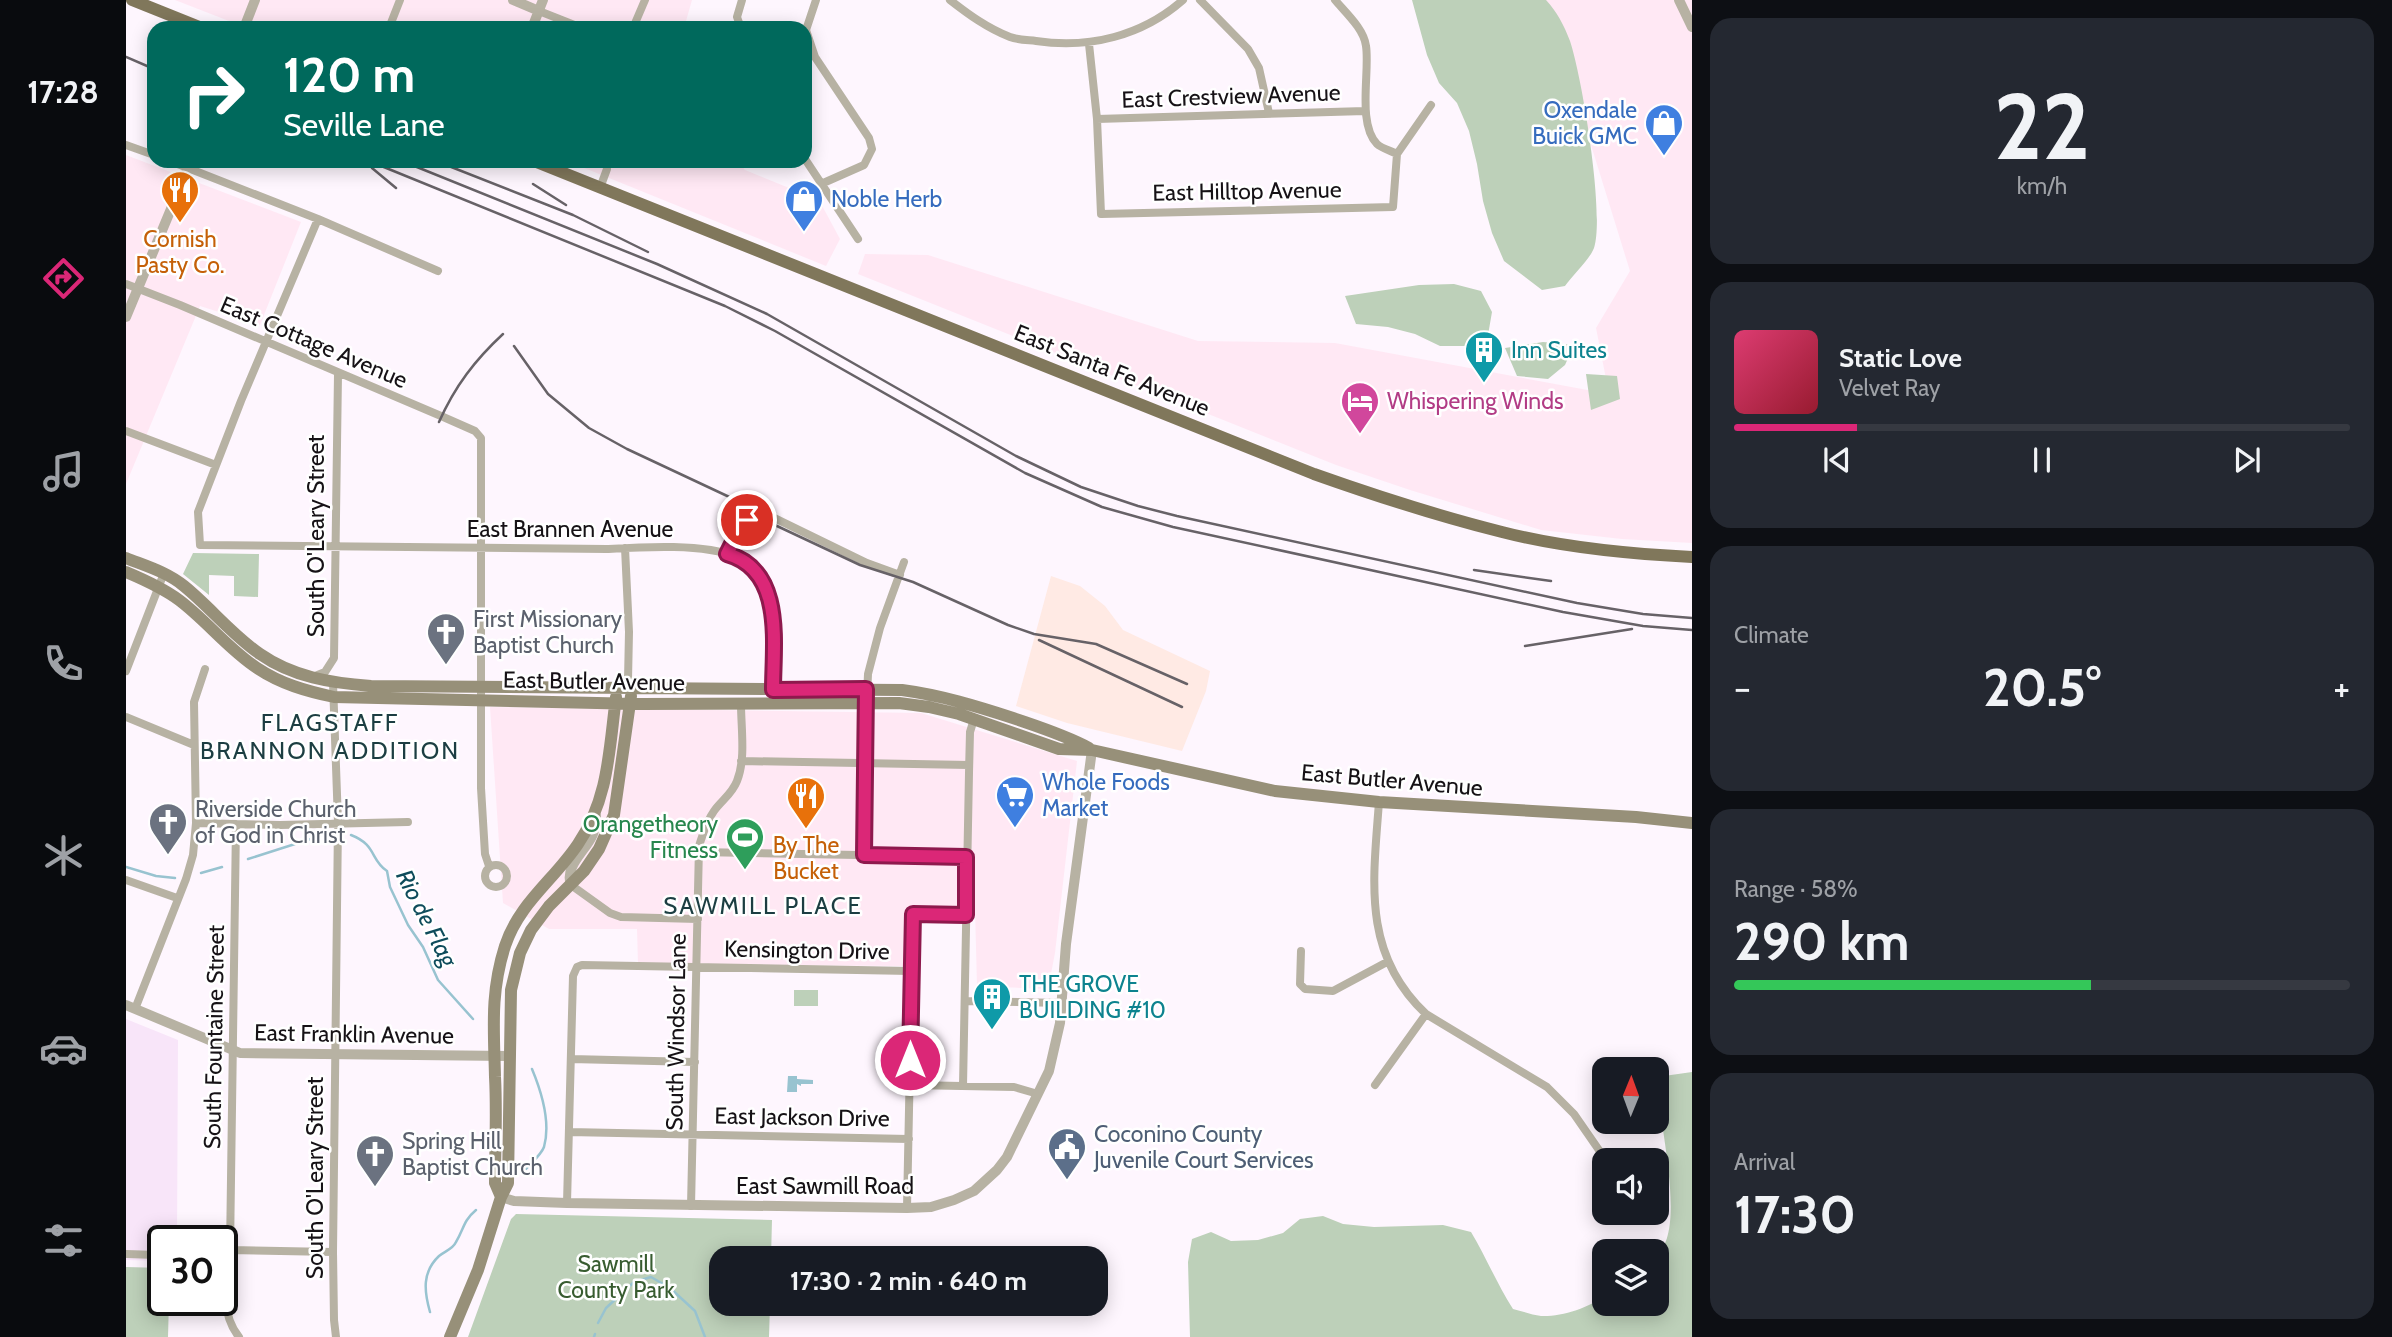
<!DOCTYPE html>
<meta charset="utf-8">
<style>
:root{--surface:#171b24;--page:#242831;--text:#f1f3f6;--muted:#9ea1a6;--line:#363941;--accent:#db2777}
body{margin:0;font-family:Cabin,sans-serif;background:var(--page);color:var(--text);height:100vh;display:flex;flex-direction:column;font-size:26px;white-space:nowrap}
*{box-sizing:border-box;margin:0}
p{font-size:23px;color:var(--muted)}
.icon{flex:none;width:38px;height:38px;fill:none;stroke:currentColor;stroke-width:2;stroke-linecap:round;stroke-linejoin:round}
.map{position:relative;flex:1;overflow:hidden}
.sheet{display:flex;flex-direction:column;gap:18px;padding:18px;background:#0d0f14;width:700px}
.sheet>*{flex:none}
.top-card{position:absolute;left:21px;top:21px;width:665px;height:147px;border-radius:21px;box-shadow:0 4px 18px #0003;background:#00695c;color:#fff;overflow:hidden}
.needle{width:46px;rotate:1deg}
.fabs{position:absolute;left:1466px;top:1057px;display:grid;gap:14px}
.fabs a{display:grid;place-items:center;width:77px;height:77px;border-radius:14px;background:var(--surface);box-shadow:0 4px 18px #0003;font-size:35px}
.speed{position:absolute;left:21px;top:1225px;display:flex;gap:14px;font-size:35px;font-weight:700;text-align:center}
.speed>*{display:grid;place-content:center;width:91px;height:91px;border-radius:50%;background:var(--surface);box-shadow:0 4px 18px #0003;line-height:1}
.speed .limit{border:4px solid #111;border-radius:10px;background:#fff;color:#111}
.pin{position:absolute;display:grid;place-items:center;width:60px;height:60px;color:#fff;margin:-30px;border:4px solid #fff;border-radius:50%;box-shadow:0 2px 7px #0007}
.me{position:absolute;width:77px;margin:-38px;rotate:0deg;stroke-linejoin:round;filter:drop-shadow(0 0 5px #0008)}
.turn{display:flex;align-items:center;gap:24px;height:147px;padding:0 21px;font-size:32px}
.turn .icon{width:91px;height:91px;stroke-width:2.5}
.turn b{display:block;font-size:49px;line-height:60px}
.big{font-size:52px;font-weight:700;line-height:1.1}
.sheet .tile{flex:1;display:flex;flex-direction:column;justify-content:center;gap:10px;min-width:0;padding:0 24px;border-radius:21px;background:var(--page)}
.sheet .dial{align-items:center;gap:0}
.dial b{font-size:91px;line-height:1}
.song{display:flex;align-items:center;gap:21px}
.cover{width:84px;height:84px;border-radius:10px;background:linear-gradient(135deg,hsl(340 70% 55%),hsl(350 70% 35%))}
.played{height:7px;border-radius:4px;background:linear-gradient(90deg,var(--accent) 20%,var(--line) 20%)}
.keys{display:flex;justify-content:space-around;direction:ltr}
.heat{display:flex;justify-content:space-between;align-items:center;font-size:38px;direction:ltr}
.charge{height:10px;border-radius:5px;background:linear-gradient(90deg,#34c759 58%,var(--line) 0)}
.trip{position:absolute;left:583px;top:1246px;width:399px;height:70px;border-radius:21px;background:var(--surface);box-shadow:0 4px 18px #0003;font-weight:700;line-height:70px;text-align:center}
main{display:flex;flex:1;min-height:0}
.tabs{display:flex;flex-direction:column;width:126px;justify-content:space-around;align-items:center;background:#090b0e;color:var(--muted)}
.tabs .icon{width:49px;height:49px}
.tabs .active{color:var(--accent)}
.tabs b{font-size:32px;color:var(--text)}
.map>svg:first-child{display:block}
.commercial{fill:#ffe8f4}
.industrial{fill:#ffeae4}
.built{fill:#f8e5f9}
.green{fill:#bdd0b9}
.water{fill:#98c3d0}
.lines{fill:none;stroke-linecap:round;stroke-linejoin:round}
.stream{stroke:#98c3d0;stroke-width:2.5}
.minor{stroke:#b7b2a3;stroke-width:8}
.tertiary{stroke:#b7b2a3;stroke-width:10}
.secondary{stroke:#979079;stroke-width:12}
.primary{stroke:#80775b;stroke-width:12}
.rail{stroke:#676267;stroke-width:2.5}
.route-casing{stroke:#8e194d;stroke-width:18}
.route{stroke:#db2777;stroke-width:12}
.labels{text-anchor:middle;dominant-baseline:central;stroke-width:5;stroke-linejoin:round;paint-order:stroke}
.street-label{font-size:23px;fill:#161216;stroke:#fff}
.shop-label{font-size:23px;fill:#366cbe;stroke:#fff;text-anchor:start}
.food-label{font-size:23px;fill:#c56008;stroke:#fff}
.culture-label{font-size:23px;fill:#0d838f;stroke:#fff;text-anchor:start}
.hotel-label{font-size:23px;fill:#b23c85;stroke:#fff;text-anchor:start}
.worship-label{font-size:23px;fill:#5b616d;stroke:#fff;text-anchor:start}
.leisure-label{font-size:23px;fill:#27864d;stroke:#fff;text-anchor:end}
.service-label{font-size:23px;fill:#4e5e75;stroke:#fff;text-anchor:start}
.park-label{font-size:23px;fill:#385c30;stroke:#fff}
.neighbourhood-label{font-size:24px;letter-spacing:2px;fill:#1c3e42;stroke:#fff}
.water-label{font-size:24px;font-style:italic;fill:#0e4c5b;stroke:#fff}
</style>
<main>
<nav class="tabs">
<b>17:28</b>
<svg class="icon active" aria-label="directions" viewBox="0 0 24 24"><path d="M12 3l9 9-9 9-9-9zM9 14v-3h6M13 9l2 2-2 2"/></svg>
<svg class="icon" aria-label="music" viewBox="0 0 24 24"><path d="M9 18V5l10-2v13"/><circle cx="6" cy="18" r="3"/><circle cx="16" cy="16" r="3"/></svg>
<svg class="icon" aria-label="phone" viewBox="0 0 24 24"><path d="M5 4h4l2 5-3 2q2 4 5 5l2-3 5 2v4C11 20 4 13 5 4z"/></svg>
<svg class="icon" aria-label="climate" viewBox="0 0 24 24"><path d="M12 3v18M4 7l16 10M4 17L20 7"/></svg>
<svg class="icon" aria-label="car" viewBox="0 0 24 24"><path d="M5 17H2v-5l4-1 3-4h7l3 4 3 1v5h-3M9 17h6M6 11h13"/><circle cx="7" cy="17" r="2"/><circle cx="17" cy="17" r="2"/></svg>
<svg class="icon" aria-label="filters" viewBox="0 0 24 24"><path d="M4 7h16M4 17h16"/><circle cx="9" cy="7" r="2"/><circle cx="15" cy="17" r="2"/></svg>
</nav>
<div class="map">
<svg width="1566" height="1337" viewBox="0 0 1566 1337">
<rect width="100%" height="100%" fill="#fef6fe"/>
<path class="commercial" d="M49 0H566L558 28H121Z
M1413 0H1566V543L1496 539 1415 530 1284 490 1210 465 732 274 739 254 802 255 1072 341 1209 343 1483 394 1470 328 1504 271 1448 90Z
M0 155 175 222 134 325 74 306 0 484Z
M441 161H612L619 170 693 200 714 239 700 266Z
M364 707 795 713 951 761 929 953 922 989 851 986 849 909H784L780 966 512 964 511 929H423L377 903Z"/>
<path class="industrial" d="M925 576 954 586 979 606 997 630 1084 671 1080 691 1056 751 941 723 890 706Z"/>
<path class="built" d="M0 1019 52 1040 51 1241H37V1261L0 1260Z"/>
<path class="green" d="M1286 0H1420C1431 12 1438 25 1444 41 1456 77 1479 214 1468 248 1464 259 1446 276 1439 286L1416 290 1378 261 1366 233 1357 201 1351 164 1343 131 1331 103 1313 83 1301 55Z
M1328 284 1355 291 1366 312 1362 335 1341 346H1314L1289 334 1262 327 1230 324 1219 296 1293 285Z
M1417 342 1448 345 1439 365 1422 379 1391 376 1379 348Z
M1460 374 1491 376 1494 399 1465 410Z
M67 553 133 554 132 597 108 596V576L83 575V595L57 574Z
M668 990H692V1006H668Z
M1566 1072V1337H1064L1062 1262 1066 1239 1085 1232 1105 1241 1132 1240 1157 1233 1174 1219 1197 1216 1217 1224 1248 1227 1317 1225 1345 1232C1360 1257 1371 1284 1387 1309 1396 1311 1406 1315 1415 1316 1434 1317 1464 1308 1479 1295V1304H1531V1255C1562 1228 1531 1118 1531 1077Z
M390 1214 646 1220 645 1258H595V1304H644L643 1337H342L385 1219Z
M0 1267 37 1268V1300H43L42 1337H0Z"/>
<path class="water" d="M662 1076H671V1079L687 1080V1084H675V1086L671 1084V1092H661Z"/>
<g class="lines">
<path class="stream" d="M225 835C251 845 244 860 261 871L264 887 282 925 297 947 312 980 347 1019
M122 859 194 836
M0 867 30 876 49 878
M75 873 96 867
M400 1169C405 1163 415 1155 418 1147 425 1122 416 1093 406 1069
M304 1312C298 1291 296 1272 313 1256 319 1251 327 1249 330 1242 338 1229 337 1221 350 1210
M472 1323 480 1308 508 1282 525 1277 544 1288 569 1311 579 1337
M468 1337 469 1334"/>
<path class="minor" d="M690 0 680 30 689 57 743 138 746 149 738 165 695 184
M824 0C842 14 861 28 884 37 892 40 902 40 910 41 963 49 1016 36 1057 0
M1074 0 1122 49 1133 68 1143 113
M1209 0C1220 13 1238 29 1240 46 1244 71 1231 124 1251 144 1255 148 1265 151 1271 154
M413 11 456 28
M263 28 274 0
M507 28 519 0
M615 28 611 17 616 0
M963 44 971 119 975 214 1267 207 1271 154 1305 105
M971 119 1239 111
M0 145 28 155
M679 159 732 239
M44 161 192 219 312 271
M474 188 481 169 480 161
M192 219 115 401 72 512 74 545 481 549C515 547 579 543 610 557 628 565 641 584 645 603 650 629 647 663 647 690
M0 284 54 305 315 416 349 431 355 438V788L359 854 363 866
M0 431 90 465
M499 548 503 632 502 680 505 689
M602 554 609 536 632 510 741 563 774 575
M0 671 38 573
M189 676 199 672 208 658 212 374
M207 683 212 822 207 1252 208 1320 210 1337
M0 717 68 745
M615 761 843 765
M1253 802C1247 882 1236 954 1300 1014L1421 1087 1448 1114 1475 1153
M70 823 154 825 282 822
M110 824 104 1250C100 1279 93 1312 113 1337
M573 852 840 857
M738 855V763L742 674 754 628 778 562
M359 876a11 11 0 1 1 22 0a11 11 0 1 1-22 0Z
M0 880 51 898
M445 885 484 913 495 917 572 919
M1175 951 1174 984 1179 989 1207 991 1261 962
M839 1001 936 1003
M9 1009 60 879 67 855 70 823 68 702 79 669
M445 1059 569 1062
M784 1085 888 1087 912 1094
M1249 1085 1300 1014
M837 1086 843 773 844 732 848 719
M443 1132 783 1139
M441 1203 447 976 451 967 456 965 785 971
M565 1206 573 846C577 834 580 822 588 811 596 800 606 794 611 781 620 759 615 728 615 704
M781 1208 787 914 840 915
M104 1250 207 1252
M0 1254 31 1255"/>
<path class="tertiary" d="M387 0 413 11
M1553 0 1566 27
M118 28 129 0
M406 28 417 0
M0 317 65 161
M445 885C438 866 460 851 467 834 469 828 469 822 470 816
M0 1005 114 1053 382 1056
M375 1197 388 1201 441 1203 781 1208 805 1207 828 1200 848 1191 871 1170 881 1157 923 1071 934 1023 940 944 966 750"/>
<path class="secondary" d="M0 558C20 566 41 572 58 586 84 607 106 635 134 654 167 677 205 683 245 686L776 690C814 695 850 706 887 718 913 727 939 735 963 748
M0 572C19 580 37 588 53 600 81 621 102 649 131 668 155 684 180 691 208 697L515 704 773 703 803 707 833 714 933 749 966 750 1149 791 1253 802 1510 817 1566 823
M375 1197 369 1183C369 1148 371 1113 369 1077 368 1030 364 993 379 946 393 903 428 880 452 844 483 798 483 750 490 697
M324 1337 352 1270 375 1197 382 1183 385 990 394 953 405 930 423 906 458 871 473 849 488 815 505 696"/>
<path class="primary" d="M6 0 76 28
M408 161 1188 474C1250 496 1312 516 1376 532 1438 548 1503 554 1566 557"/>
<path class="rail" d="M0 57 28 69
M243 161 599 306 649 331 899 473 976 507 1047 527 1437 612 1517 626 1566 630
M276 161 531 264 641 314 890 456 955 487 1012 506 1051 516 1451 603 1517 614 1566 618
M310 161 447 215 522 252
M246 168 270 188
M407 184 440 205
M388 346 422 394 463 428 501 449 614 502 651 526 734 565 787 582 882 625 908 634 970 644 1061 684
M313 422C329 386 349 360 377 334
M1348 570 1425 581
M913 640 1056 707
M1399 646 1506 629"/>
</g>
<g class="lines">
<defs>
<path id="route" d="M621 520 610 536 601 554C659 570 647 644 647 690L740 689 738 855 840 857V915L787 914 784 1060"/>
</defs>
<use href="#route" class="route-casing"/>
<use href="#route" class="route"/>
</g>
<defs>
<symbol id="shop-pin" viewBox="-11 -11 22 30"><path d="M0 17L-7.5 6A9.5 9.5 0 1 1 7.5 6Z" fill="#3f7fe0" stroke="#fff"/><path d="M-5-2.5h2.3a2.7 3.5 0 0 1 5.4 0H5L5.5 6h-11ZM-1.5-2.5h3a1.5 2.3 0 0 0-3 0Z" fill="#fff"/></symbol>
<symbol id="restaurant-pin" viewBox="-11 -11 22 30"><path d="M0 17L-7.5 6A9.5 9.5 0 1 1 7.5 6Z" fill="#e8710a" stroke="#fff"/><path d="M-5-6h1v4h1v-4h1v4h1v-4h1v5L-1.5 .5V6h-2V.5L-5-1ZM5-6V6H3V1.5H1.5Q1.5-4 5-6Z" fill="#fff"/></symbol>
<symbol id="building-pin" viewBox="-11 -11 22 30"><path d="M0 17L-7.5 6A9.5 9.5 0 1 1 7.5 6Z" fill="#0f9aa8" stroke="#fff"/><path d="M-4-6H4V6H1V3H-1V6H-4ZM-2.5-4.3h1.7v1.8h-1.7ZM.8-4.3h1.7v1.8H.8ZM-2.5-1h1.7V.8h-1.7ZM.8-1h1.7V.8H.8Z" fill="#fff"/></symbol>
<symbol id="hotel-pin" viewBox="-11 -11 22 30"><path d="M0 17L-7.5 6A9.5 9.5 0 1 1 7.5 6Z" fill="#d1479c" stroke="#fff"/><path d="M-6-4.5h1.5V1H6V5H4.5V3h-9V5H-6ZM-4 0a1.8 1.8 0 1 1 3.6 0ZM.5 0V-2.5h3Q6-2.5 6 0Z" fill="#fff"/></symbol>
<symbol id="church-pin" viewBox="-11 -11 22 30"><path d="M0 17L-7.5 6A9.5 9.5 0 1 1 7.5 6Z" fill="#6b7280" stroke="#fff"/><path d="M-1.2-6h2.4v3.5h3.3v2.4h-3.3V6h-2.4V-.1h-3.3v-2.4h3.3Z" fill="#fff"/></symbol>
<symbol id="supermarket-pin" viewBox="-11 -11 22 30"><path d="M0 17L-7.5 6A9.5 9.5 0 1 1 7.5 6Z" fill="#3f7fe0" stroke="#fff"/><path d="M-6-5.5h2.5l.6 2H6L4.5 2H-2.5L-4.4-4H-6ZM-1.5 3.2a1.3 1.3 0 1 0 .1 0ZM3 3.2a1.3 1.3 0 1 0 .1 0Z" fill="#fff"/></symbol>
<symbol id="stadium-pin" viewBox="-11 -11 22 30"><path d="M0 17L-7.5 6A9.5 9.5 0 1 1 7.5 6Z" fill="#2e9e5b" stroke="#fff"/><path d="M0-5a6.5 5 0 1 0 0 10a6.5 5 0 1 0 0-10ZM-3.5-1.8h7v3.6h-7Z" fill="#fff"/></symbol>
<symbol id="civic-pin" viewBox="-11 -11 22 30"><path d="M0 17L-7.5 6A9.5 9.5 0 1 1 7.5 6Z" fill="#5c6f8a" stroke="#fff"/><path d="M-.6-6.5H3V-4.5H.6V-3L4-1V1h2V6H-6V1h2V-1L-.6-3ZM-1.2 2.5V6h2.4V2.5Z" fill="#fff"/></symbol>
</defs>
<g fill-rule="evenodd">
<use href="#shop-pin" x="1516" y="101" width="44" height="60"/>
<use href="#restaurant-pin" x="32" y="168" width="44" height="60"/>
<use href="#shop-pin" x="656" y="177" width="44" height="60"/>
<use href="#building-pin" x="1336" y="328" width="44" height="60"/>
<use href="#hotel-pin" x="1212" y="379" width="44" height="60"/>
<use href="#church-pin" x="298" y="610" width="44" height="60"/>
<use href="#supermarket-pin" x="867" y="773" width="44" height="60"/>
<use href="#restaurant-pin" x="658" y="774" width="44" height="60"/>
<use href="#church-pin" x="20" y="800" width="44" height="60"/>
<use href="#stadium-pin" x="597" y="815" width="44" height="60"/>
<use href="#building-pin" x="844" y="975" width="44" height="60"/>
<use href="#civic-pin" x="919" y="1125" width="44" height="60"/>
<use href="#church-pin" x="227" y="1132" width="44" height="60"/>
</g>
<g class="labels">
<g class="street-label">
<text transform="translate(1105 96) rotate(-2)">East Crestview Avenue</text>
<text transform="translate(1121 191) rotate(-1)">East Hilltop Avenue</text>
<text transform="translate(188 342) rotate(23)">East Cottage Avenue</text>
<text transform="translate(986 370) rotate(22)">East Santa Fe Avenue</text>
<text x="444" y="529">East Brannen Avenue</text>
<text transform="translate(190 536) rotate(-90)">South O'Leary Street</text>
<text transform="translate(468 681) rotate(1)">East Butler Avenue</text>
<text transform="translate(1266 780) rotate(5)">East Butler Avenue</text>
<text transform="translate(681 950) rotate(1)">Kensington Drive</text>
<text transform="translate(550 1032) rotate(-89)">South Windsor Lane</text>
<text transform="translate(228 1034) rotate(1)">East Franklin Avenue</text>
<text transform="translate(88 1037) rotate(-89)">South Fountaine Street</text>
<text transform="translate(676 1117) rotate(1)">East Jackson Drive</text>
<text transform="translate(189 1178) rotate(-90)">South O'Leary Street</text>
<text x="699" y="1186">East Sawmill Road</text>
</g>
<g class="shop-label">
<text x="1511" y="110" text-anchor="end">Oxendale<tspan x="1511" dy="26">Buick GMC</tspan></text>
<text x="705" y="199">Noble Herb</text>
<text x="916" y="782">Whole Foods<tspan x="916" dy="26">Market</tspan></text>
</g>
<g class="food-label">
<text x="54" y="239">Cornish<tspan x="54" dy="26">Pasty Co.</tspan></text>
<text x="680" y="845">By The<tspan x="680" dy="26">Bucket</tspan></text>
</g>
<g class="culture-label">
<text x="1385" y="350">Inn Suites</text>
<text x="893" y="984">THE GROVE<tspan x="893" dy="26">BUILDING #10</tspan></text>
</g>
<g class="hotel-label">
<text x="1261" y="401">Whispering Winds</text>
</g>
<g class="worship-label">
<text x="347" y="619">First Missionary<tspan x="347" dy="26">Baptist Church</tspan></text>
<text x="69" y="809">Riverside Church<tspan x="69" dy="26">of God in Christ</tspan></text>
<text x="276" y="1141">Spring Hill<tspan x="276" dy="26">Baptist Church</tspan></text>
</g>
<g class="leisure-label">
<text x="592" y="824">Orangetheory<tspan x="592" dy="26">Fitness</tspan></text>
</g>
<g class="service-label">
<text x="968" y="1134">Coconino County<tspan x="968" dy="26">Juvenile Court Services</tspan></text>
</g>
<g class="park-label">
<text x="490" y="1264">Sawmill<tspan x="490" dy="26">County Park</tspan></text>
</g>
<g class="neighbourhood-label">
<text x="204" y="722">FLAGSTAFF<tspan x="204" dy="28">BRANNON ADDITION</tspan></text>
<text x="637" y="905">SAWMILL PLACE</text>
</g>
<g class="water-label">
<text transform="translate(301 918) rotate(63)">Rio de Flag</text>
</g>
</g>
</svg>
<div class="fabs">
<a><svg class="needle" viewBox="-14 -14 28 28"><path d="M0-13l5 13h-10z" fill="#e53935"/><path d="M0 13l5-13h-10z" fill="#9ea1a6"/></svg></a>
<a><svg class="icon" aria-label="sound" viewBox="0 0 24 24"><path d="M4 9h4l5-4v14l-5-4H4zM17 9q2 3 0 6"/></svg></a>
<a><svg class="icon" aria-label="layers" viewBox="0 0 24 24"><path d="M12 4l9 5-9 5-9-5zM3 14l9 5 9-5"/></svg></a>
</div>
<div class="speed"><div class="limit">30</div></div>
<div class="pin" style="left:621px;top:520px;background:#d93025"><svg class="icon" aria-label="arrive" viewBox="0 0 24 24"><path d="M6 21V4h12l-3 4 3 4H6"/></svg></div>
<svg class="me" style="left:784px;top:1060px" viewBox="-20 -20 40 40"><circle r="17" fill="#db2777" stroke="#fff" stroke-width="3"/><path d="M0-11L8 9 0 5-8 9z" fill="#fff"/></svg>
<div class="trip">17:30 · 2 min · 640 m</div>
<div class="top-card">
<div class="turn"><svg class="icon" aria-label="right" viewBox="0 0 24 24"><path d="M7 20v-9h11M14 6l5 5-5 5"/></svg><div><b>120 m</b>Seville Lane</div></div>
</div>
</div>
<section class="sheet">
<div class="tile dial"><b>22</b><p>km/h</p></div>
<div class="tile">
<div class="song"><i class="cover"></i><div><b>Static Love</b><p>Velvet Ray</p></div></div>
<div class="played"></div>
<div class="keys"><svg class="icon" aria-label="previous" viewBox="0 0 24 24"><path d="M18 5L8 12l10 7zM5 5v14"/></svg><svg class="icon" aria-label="pause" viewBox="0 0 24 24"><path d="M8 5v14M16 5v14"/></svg><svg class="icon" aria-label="next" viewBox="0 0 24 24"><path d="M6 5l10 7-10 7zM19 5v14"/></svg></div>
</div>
<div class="tile"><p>Climate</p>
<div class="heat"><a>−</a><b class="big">20.5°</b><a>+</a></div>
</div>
<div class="tile"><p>Range · 58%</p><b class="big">290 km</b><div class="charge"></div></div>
<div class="tile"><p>Arrival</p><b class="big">17:30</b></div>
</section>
</main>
